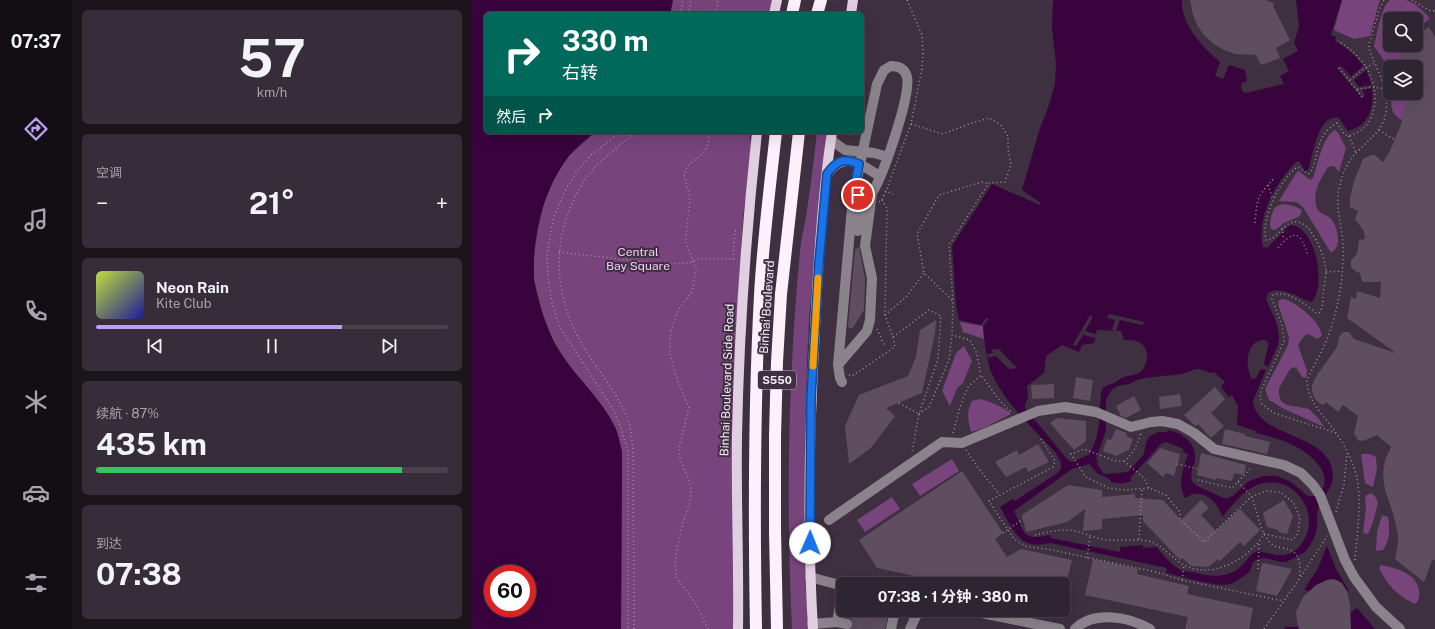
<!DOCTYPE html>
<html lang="zh">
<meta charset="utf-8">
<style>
:root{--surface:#2f2431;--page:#372c39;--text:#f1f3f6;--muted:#a7a4ab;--line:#4a414d;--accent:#bca0f2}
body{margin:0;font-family:"Public Sans","Noto Sans SC",sans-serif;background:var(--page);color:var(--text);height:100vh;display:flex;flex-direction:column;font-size:15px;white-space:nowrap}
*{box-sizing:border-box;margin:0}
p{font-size:13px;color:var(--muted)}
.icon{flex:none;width:22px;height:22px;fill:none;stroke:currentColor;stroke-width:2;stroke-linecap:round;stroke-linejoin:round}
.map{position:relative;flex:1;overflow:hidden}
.side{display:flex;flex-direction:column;gap:10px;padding:10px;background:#1a141b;width:400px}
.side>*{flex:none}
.hud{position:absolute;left:12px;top:12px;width:380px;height:122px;border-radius:6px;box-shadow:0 4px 16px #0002,0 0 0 1px var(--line);background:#00695c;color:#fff;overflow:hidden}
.controls{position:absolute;left:911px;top:12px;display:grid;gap:8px}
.controls a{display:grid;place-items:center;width:40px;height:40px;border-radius:6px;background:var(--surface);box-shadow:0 4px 16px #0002,0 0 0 1px var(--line);font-size:20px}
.speed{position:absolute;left:12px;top:565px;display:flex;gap:8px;font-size:20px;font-weight:700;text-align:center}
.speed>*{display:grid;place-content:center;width:52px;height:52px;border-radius:50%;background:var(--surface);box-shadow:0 4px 16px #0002,0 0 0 1px var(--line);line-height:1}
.speed .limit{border:6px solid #d22;background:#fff;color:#111}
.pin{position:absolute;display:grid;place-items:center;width:34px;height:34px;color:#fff;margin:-17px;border:2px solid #fff;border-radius:50%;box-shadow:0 1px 4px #0007}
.me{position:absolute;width:44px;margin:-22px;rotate:1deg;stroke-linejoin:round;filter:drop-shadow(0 0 3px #0008)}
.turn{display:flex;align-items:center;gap:14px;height:84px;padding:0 12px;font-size:18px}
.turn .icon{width:52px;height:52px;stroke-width:2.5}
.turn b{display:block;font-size:28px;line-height:34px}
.then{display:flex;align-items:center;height:38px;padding:0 12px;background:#0003;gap:8px;font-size:15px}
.big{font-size:30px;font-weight:700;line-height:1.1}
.side .widget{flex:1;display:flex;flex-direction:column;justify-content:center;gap:6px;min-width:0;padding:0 14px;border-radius:6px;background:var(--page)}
.side .dial{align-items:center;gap:0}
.dial b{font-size:52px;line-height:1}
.song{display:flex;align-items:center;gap:12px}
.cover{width:48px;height:48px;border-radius:6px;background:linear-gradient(135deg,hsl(70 70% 55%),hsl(240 70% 35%))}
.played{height:4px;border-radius:2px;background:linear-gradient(90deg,var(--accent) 70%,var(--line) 70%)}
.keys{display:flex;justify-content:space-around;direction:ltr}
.heat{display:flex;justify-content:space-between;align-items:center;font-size:22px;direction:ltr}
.charge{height:6px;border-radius:3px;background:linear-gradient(90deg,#34c759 87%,var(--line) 0)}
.trip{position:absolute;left:364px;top:577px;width:234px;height:40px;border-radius:6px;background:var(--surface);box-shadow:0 4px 16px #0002,0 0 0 1px var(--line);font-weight:700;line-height:40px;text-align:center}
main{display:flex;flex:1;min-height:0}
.tabs{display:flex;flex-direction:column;width:72px;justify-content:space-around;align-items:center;background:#130e14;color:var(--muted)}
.tabs .icon{width:28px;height:28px}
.tabs .on{color:var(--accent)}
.tabs b{font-size:18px;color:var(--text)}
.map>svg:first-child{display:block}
.green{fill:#77447c}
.water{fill:#39033e;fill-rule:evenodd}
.pier{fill:#3f3041}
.building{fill:#5f4e60}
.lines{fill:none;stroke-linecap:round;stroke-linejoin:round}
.minor-tunnel{stroke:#5b4c5c;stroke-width:10;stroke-dasharray:10 5;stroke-linecap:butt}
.path{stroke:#9d909e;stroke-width:1.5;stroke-dasharray:1 3;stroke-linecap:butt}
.minor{stroke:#8b838b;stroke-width:10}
.major{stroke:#e0cfe1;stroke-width:10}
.highway{stroke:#fcf0fd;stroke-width:12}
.path-bridge{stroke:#9d909e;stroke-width:1.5;stroke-dasharray:1 3;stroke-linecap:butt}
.route-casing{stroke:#114b97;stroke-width:10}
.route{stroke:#1a73e8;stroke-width:7}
.slow{stroke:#f59e0b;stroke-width:7}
.labels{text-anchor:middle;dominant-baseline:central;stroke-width:4;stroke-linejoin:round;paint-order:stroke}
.shield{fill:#3f3041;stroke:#c0b4c0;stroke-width:1}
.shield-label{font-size:11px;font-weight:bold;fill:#f7ecf7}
.park-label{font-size:12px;fill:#f9cafd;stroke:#3f3041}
.street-label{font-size:12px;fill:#f7ecf7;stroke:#3f3041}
</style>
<main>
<nav class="tabs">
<b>07:37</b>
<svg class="icon on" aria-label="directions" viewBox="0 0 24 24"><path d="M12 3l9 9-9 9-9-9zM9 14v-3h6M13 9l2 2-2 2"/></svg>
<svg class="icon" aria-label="music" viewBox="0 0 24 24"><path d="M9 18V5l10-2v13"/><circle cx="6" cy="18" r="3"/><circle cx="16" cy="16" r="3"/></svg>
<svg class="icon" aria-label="phone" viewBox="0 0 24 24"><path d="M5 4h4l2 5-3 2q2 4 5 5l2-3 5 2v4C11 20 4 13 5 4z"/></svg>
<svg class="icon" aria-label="climate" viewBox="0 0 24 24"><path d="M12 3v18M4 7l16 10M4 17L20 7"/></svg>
<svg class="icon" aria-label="car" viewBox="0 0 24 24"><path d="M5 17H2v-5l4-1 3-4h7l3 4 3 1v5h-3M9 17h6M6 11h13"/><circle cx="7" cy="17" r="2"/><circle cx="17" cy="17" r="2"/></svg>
<svg class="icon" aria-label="filters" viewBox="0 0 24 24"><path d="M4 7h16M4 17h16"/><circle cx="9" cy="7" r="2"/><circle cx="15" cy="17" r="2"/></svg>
</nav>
<section class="side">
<div class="widget dial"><b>57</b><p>km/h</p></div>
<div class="widget"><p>空调</p>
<div class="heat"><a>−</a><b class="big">21°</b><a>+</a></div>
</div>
<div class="widget">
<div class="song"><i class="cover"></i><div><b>Neon Rain</b><p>Kite Club</p></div></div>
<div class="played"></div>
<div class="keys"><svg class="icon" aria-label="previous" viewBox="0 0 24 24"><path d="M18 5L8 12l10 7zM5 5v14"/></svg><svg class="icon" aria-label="pause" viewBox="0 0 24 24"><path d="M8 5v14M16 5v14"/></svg><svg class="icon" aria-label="next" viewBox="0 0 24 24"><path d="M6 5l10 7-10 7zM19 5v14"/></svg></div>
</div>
<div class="widget"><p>续航 · 87%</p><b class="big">435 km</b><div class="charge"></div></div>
<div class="widget"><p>到达</p><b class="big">07:38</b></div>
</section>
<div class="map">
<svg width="963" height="629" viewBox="0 0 963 629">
<rect width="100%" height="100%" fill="#3f3041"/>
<path class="green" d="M201 0H300L297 14H198Z
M870 0H908L898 36 882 39 862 30Z
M918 0H934L943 4 958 18 944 31V19H918V45H930V67H918V70L902 46C905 35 909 6 918 0Z
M919 93H932L936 100 930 120C917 112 920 107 919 93Z
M863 130 866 133 874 148 867 172 862 166 856 167C849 179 841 190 844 205 845 214 852 213 857 217 864 222 868 238 865 246 864 249 861 251 859 253L831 207 824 202 807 201 825 172 827 171 838 180 841 178C846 164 850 137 863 130Z
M123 132H277L279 145 271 218 265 310 264 629H149L150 452 144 430 98 367 82 342 71 316 62 280V255L66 229 72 202 83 176 97 156Z
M345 132H355L345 226 337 320 335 363 333 437 332 553 336 629H320C314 503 316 377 328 252 329 238 333 224 335 210 339 184 342 158 345 132Z
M811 204 822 206 830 210 828 216 812 223 803 230 799 229C797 224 799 214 802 209 804 206 807 205 811 204Z
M812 299C825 303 847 320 850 335L846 339 836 334 833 335 826 345 835 371 834 378 830 377 825 369 822 367 818 369 807 388V395L809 401 815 405 837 409 847 419 852 427 810 408 797 400 793 389 816 345 817 337 806 304 807 300Z
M488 322 511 326 512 339 491 332Z
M492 346 500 361 491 383 485 388 478 406 470 391 484 353Z
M508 399C516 401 535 408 539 414L510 429 499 432C496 420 494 412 500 401Z
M889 454H897L904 457 905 469 901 487 893 483Z
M480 459 487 471 448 496 440 484Z
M899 493 903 496 906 503 901 522 896 534 891 533 894 508 893 496Z
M420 497 428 509 393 532 385 520Z
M910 515 916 517C918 529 918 540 911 550L904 551 905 532Z
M909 565C924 568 944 573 947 590 948 595 947 601 943 604 926 596 915 585 907 568Z"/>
<path class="water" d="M0 0H201L198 14H14V132H123C114 140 103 147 96 157 71 191 60 236 62 278 64 295 74 326 82 342 99 374 129 396 144 429 147 436 148 445 150 452L149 629H0ZM21 574H55V608H21Z
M581 0H710C709 25 730 46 748 62L743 76 751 79 757 65 773 70 775 81 770 83 769 87 771 92 774 93 812 84 808 76 817 71 811 59 826 51 822 43 827 26 824 0H870L859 35 864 37 863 41C872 46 882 54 889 63 902 78 906 110 890 124 886 128 881 129 876 131L867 118C845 113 841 158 836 170L833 171 827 161 824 162C804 182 784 217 791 247L795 248 818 225C843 225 855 284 840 302 826 299 812 285 796 293L794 299 805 324 807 337 806 345 796 367 792 364 796 346V343L794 340C774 338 772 367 780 379L784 378 789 369 794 370 781 401C785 440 860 431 861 476 861 490 847 499 845 513 845 517 846 521 845 525 845 534 838 549 830 554 828 555 815 562 814 562 801 563 794 553 781 562 779 571 777 573 769 578 765 580 762 583 758 584 745 588 709 576 694 573L695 568 578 543C547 551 541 529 528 507L541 499 543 501 584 474 589 469V463L584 453C561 428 530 401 518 369 514 355 512 341 511 326L517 319 514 318 509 325 487 320 484 305 480 246 520 184 568 205 569 203 550 190 568 128 576 108 583 84 584 64 580 27ZM625 330 649 331 652 340C657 340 663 340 667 342 678 348 677 365 668 372 662 376 656 375 650 378 648 379 647 380 645 381 637 387 633 382 629 393L627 425 624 439 618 454 600 462 595 459 553 408V404L556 398 555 386 572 373 574 356 590 345 607 352 610 345 622 343ZM727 369 740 373 742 372 753 382 749 387 757 397 760 395 766 406 765 425 784 431V433C807 439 828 444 844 462 851 470 855 477 851 488 848 494 843 497 836 496L819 482 805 476H791L777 481 762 495 756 498H752L725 486 720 481C717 472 724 465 723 456 723 442 709 432 696 430L695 432H686L677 437 674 443 672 454 656 472 634 474 631 473 625 464 626 460 624 459 634 431V401L636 395 641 389 646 386 657 384 665 380 673 378 710 374 721 370ZM694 442 711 449V452L716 454C711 469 705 483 713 498 717 497 717 495 721 494 735 492 747 504 750 517 760 506 770 492 783 486 818 469 852 512 830 543 827 548 822 552 816 554 807 557 795 553 786 551 778 553 773 564 766 569 751 579 737 576 721 572 717 572 712 571 709 570 699 565 691 554 684 547L671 548V545L648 547V552L579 538 578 535C550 541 553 533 542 511L600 469 617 464 625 473 639 480V482C646 484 652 484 659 481V477L690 443H693Z
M855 546 864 569 877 591H838L832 590 846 568Z
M885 608 903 629H812L813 627H831L874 616Z"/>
<path class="pier" d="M869 66 879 77 891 66 894 70 882 80 887 87 899 85V88L890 90 893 95 890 98 865 68Z
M637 314 672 322 671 325 648 320 644 331 640 330 643 320 635 318Z
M618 315 621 317 613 331 624 334 623 338 611 335 604 346 601 345Z
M527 349 545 368 537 369 524 356 516 358 515 354 521 353 519 350Z"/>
<path class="building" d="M718 0H793L802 3 801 6 818 40 804 48 808 58 789 65 784 55 763 54 752 50 742 44 732 35 725 25 721 15Z
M957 27 963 37V560H960L952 582 923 559 926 543V534L921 513 913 490 911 474 913 460 919 447 905 435 891 441 886 440 882 434 886 416 871 405 866 412 854 402 852 405 847 403 842 397 840 390V385L845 375 865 347 867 337 871 332H877L882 339 924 353 875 318 879 297 884 299 885 291 908 298 909 282H890L888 273 883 271 879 267V260L885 254 887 240 893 239 892 231 883 219 886 211 878 207V199L882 181 891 159 899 155H903L911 162 917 153 928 127 936 100 932 93H944V67H930V45H944V35Z
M387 247 393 279 392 310 380 329 376 327 383 250Z
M464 320 463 333 450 393 414 408 423 416 399 448 377 464 373 426 387 395 436 376 444 357 448 330Z
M604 377 621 380 618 401 601 398Z
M582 384V398L560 399 559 385Z
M743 387 753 399 739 413 752 426 739 438 726 424 724 426 722 425 712 415Z
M708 394 710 406 688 409 687 397Z
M662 396 669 410 654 418 649 416 644 406Z
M585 418 614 421V441L602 450 578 423Z
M644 429 655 433 654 436 661 439 657 450 644 456 631 451 635 439 639 440Z
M753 429 773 434V436L798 442 795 454 750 444Z
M566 444 577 462 556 472 554 467 534 477 523 462 545 450 547 455Z
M688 448 708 454 702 476 694 473 691 477 675 463Z
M729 453 774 465 772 475 762 473 760 481 744 478V480L725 475Z
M490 471 531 533 523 539 535 557 549 549 600 560 594 584H480L405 568 387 540Z
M596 485 630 490V497L663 494V498L691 500 709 520 729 500 737 508 729 515 744 531 768 509 788 530 772 546 768 542 748 561 746 559 736 567 719 566 710 558 708 560 671 521V515L630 519V529L611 531 613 509 595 522 554 532 550 515Z
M812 500 821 516 815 534 807 532 806 530 795 527 791 513Z
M621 559 666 569 665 574 717 586 715 594 781 608 777 629H713L716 617 613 595Z
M790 563 820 569 805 596 784 591Z
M862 579 870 583 875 591 878 605 879 629H827L825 622 824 612 831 597 844 585 855 580Z
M591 587 599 590 594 615H591Z
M377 610H396L416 614 413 629H379L381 626V622L380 619 376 618Z"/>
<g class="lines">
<path class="minor-tunnel" d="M375 624 400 629"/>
<path class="path" d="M940 0 956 10 963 11
M208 14 211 0
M216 14 219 0
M244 14 246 0
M867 68 890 97
M878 80 893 68 903 63
M885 89 902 87 912 89
M439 124 471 134 500 123 517 118 528 124 536 136V149L539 164 533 182 517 183 477 245 481 302 480 335 498 340 504 351 509 375
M907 130 923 140
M148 132 118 156 103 174 92 193 82 216 78 237 75 256 76 279 80 303 88 327 142 411 149 428 156 452V629
M877 136 884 153
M796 185 801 200
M413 191 421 194
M410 200 415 208 413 315 421 337 457 310 469 316 466 359 447 414 440 452
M407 202 410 200 414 191 439 124 450 68 451 54 450 35 435 0
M783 223C785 196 786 196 803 177
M810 228 812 240
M806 248C823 228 828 232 836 255
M87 252 190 264 217 263 226 259H265
M261 259 263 231H265
M854 272 870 271
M480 300 452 273 445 234 467 195 510 182 516 184
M413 315 434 297 452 273
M405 329 413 347
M377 375 380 376 423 347 421 337
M427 403 447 414
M447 414 457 407 477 360 480 335
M481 433 488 407 496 387 509 375 528 401 540 413
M864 433 802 413 790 404 788 397 789 391 812 341 810 325 800 299 801 295C816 290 833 304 844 313H847C851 308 851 301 851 295 852 288 853 280 854 273 854 259 843 231 831 224 813 214 807 241 794 240 788 221 809 176 826 167L836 174 839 172C848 153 843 135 865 123L873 135 877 136C883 134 889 131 893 127 900 120 902 110 903 101 904 74 888 54 866 41
M569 439 583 461 581 467 517 501 542 539 553 546 580 550 684 572 710 580 811 601
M494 450 507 469 527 494
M652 461 672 478 677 488
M705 464 726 469
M726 480 760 488 780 467
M766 482C770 487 777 492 780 498 786 512 787 530 797 541 800 546 805 547 810 548 829 550 828 563 828 578
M864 512 872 484 875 453
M563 535C573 533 583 530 593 530 607 530 621 538 634 540 650 541 665 538 680 542 688 544 702 560 712 565 740 580 777 559 792 534L821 540 826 533 828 518 822 503 808 492 794 491 779 497 732 542 708 519V512L694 495 677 488 654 490 636 488 614 477 599 454 612 449 643 461H652C662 454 665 444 669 433
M667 539 670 489
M615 558 618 536
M883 560C885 531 892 492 881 465 877 454 871 443 864 433 853 416 835 402 835 380 842 365 851 350 857 334 867 306 872 275 871 245 870 224 862 205 868 185 870 174 876 161 884 153 896 140 911 131 914 112 917 90 905 69 897 49V44L908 8 912 0
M786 569 787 544
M710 580 712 565
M162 629C162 589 162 549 161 508 161 481 163 454 158 427 154 404 124 368 111 346 86 304 79 255 98 208 102 199 106 189 112 181 125 161 146 147 165 132
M236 629 222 601 204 577 203 563 204 553 212 519 217 506 219 494V486L208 459 207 448 217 408 204 376 198 354V345L199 331 206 310 220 292 224 269 214 243 215 223 218 203 217 193 212 176 214 169 217 164 227 157 233 151 236 144 238 132
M792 629 828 578 855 536"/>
<path class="minor" d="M419 66C427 66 433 69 435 77 439 96 411 176 400 193L393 246 400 278 398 320 395 331 366 365 381 197 405 84 412 70Z
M359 140 373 150 402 153 416 157
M355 174C373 150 387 164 408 176
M386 231 389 198
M366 365 368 378 370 382
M357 520 470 442 490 443 566 411 593 407 624 412 659 427 679 422 690 421 706 424 722 433 742 449 812 465 829 473 841 485 848 495 873 560 882 577 904 607 928 629
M338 577 371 586
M495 610 588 629
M365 622 371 590
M340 624 365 622 375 624
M419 629 423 610
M438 629 444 616 452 610
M603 629C622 610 657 617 678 629"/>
<path class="major" d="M302 14 305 0
M379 14 381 0
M266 629C267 564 264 500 265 435 267 334 274 233 285 132
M341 629C335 530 337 430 343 330 346 264 350 197 360 132"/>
<path class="highway" d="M320 14 323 0
M345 14 349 0
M284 629C282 518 282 406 288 295 291 241 298 186 304 132
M305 629 303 531V436L305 362 309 294 327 132"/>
<path class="path-bridge" d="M531 533 551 519"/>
</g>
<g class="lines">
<defs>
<path id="route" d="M338 543 339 398 347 263 355 174C365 160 371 158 387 164L382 190 386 195"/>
</defs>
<use href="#route" class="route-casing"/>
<use href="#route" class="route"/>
<path class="slow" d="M341 366 346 278"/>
</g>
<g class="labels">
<rect class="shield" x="286" y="371" width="38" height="18" rx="3"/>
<g class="shield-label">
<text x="305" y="380">S550</text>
</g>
<g class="park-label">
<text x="166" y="252">Central<tspan x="166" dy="14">Bay Square</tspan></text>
</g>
<g class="street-label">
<text transform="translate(295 307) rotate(-86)">Binhai Boulevard</text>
<text transform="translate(255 380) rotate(-88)">Binhai Boulevard Side Road</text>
</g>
</g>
</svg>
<div class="controls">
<a><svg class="icon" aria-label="search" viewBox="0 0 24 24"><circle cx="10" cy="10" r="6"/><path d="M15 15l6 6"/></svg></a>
<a><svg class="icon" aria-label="layers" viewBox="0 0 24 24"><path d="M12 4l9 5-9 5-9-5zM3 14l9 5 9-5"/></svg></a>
</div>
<div class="speed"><div class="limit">60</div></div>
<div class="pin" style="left:386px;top:195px;background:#d93025"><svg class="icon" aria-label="arrive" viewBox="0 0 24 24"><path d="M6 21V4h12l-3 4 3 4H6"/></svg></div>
<svg class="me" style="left:338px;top:543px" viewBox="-20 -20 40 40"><circle r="19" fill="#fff"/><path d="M0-13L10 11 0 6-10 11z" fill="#1a73e8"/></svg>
<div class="trip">07:38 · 1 分钟 · 380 m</div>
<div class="hud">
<div class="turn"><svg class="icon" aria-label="right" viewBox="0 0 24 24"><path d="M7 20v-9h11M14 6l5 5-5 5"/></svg><div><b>330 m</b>右转</div></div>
<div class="then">然后<svg class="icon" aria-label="right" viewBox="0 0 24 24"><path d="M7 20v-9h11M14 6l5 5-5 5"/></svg></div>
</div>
</div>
</main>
